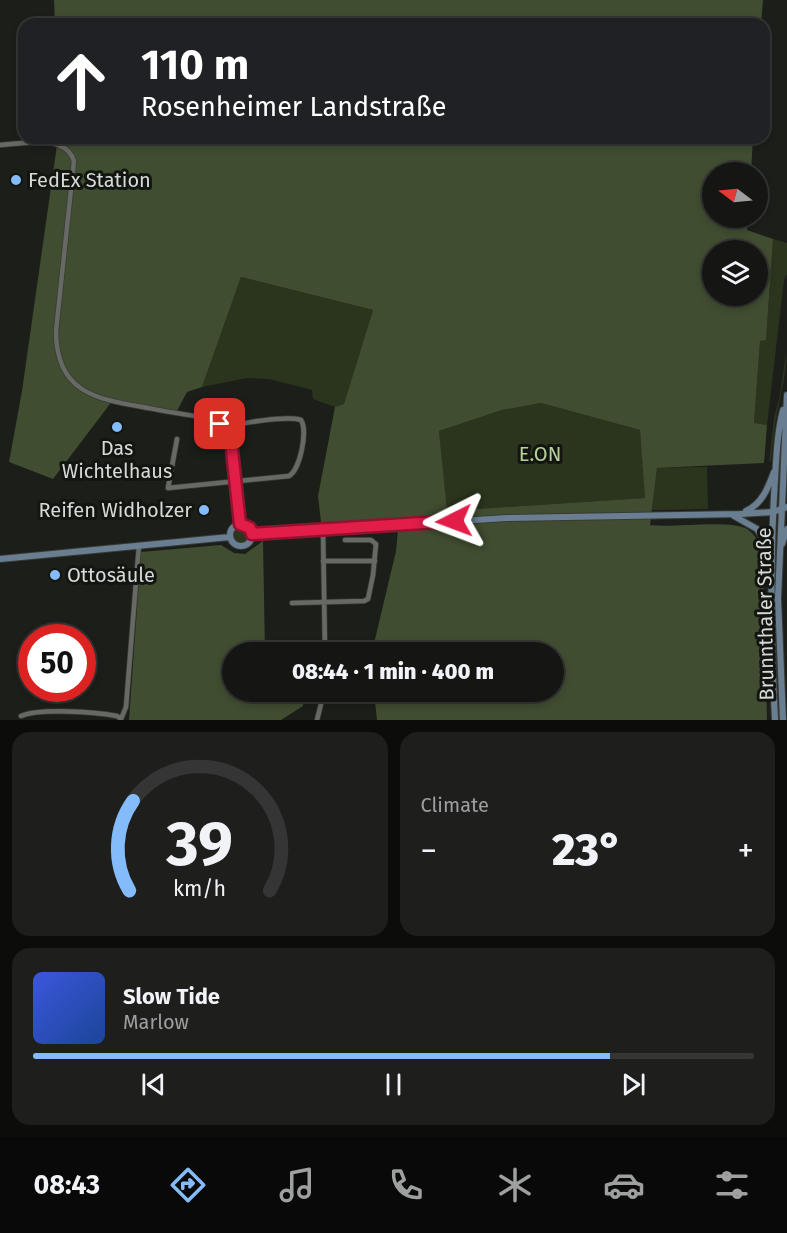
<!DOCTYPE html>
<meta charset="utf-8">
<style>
:root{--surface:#151614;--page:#1e1f1d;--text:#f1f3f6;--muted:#9d9fa0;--line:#343534;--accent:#84bcfb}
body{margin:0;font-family:"Fira Sans",sans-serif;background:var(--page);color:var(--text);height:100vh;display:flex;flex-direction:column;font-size:22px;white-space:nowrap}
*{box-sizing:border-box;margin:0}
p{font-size:20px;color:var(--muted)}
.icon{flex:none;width:33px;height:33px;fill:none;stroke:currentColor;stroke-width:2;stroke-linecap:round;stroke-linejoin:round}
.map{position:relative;height:720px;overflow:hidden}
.drawer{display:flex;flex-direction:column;gap:12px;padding:12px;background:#0c0c0b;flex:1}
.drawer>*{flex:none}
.guide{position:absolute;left:18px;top:18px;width:752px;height:126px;border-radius:18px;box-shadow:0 3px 9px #0003,0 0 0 2px var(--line);background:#202124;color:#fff;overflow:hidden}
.needle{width:39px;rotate:286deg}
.fabs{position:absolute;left:702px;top:162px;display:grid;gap:12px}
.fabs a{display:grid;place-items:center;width:66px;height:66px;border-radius:50%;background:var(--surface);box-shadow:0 3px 9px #0003,0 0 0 2px var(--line);font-size:30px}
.speed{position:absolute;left:18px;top:624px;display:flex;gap:12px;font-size:30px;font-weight:700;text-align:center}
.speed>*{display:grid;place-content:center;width:78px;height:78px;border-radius:50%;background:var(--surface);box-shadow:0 3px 9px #0003,0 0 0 2px var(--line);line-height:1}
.speed .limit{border:9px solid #d22;background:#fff;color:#111}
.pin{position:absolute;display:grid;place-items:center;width:51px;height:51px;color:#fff;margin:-26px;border-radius:12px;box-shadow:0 3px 9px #0006}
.me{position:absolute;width:66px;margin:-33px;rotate:267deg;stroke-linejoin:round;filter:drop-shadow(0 0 4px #0008)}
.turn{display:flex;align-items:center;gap:21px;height:126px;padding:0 24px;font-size:27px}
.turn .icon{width:78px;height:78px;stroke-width:2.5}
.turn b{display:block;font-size:42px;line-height:51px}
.big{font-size:45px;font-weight:800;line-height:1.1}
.drawer .tile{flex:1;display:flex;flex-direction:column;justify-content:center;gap:9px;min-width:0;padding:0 21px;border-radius:18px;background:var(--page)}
.drawer .dial{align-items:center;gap:0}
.dial svg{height:156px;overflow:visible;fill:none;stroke:var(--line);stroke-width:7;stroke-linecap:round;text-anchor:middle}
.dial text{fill:var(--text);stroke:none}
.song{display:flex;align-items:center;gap:18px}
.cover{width:72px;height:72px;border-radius:9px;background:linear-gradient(135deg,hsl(230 70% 55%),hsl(220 70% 35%))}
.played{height:6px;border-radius:3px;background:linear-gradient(90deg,var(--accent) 80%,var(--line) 80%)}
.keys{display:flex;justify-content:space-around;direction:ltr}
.heat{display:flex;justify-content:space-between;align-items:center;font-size:33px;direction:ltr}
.drawer .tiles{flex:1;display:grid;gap:12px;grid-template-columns:1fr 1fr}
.tile:last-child{grid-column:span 2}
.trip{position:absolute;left:222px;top:642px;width:342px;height:60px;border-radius:30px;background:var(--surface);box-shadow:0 3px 9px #0003,0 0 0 2px var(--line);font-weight:800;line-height:60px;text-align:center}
.tab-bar{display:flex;height:96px;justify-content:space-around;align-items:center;background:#080908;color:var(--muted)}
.tab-bar .icon{width:42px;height:42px}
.tab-bar .on{color:var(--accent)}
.tab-bar b{font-size:27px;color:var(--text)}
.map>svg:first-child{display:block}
.green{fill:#2b351d}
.forest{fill:#404d30;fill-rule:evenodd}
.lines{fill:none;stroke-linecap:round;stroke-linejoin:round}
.street-casing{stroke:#393a37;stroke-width:6}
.secondary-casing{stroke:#393a37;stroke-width:8}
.street{stroke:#676a64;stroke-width:4.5}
.secondary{stroke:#697f91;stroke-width:6}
.route-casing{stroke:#92132f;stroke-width:15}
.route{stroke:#e11d48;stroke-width:10}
.poi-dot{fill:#84bcfb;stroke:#131511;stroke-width:2}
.labels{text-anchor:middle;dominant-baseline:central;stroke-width:6;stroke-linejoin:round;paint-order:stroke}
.poi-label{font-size:20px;fill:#d8dad7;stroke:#131511;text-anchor:start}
.park-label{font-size:20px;fill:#b8d19a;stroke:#131511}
.street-label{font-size:20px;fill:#d8dad7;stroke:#131511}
</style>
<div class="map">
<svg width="787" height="720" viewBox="0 0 787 720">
<rect width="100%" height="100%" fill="#1c1e1a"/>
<path class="green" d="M773 239 787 243V274L784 280 767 425 754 423 760 341 766 339Z
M241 277 373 310 344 405 335 407 313 399 312 390 269 379 247 378 202 387Z
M786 353C787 372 781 394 777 413 774 428 773 444 771 460L769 463 774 418 780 394Z
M541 403 640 430 646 498 446 511 439 431 502 410Z
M707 467 708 509 652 510 657 468Z
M232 536a9 9 0 1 1 18 0a9 9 0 1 1-18 0Z"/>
<path class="forest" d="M54 0H763L761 24H55Z
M58 138H753L751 172H712V218H748L747 230 773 239 766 340 760 341 754 423 767 425 764 463 657 468 650 525C673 528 731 519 747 529 758 536 762 549 763 561L767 720H377L374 692H554V652H372L396 551 399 520 321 522 318 496 335 407 344 404 373 310 241 277 202 387 187 392 177 411 113 400 53 479 9 462 22 391ZM712 250H758V296H712ZM541 403 640 430 645 498 447 511 439 431 502 410Z
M263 541 265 652H232V692H304L303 706 281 720H129L141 552 221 545 234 553 245 554Z"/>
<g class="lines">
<defs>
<path id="street" d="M0 145C22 144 65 133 74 161L56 331C56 391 94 399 143 407 165 411 186 415 208 418 220 423 227 429 231 441L240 524
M177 439 168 488 289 476C300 470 308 431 301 420 286 416 240 422 226 429
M323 529 325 652
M323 561H375
M292 603 364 601 368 599 373 575 376 544 371 540H345
M21 716C41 708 95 712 117 716L121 719
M121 719 126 707 139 545
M317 720 324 692"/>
<path id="secondary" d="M746 511C762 504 768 488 774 472
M734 516 757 529 769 548
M230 535a11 11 0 1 1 22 0a11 11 0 1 1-22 0Z
M253 534 507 518 740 514 773 512 787 507
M782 544 787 529
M0 559 230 537
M775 720C771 645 770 571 774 496 776 468 776 437 783 410
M783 720 778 598 787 395"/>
</defs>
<use href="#street" class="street-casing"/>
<use href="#secondary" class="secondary-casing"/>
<use href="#street" class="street"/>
<use href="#secondary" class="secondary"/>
</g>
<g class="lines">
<defs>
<path id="route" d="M220 424 226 429 231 441 240 524 250 528 252 534 454 521"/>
</defs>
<use href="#route" class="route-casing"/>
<use href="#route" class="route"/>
</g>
<g class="poi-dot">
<circle cx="16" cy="180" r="6"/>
<circle cx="117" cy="427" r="6"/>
<circle cx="204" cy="510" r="6"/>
<circle cx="55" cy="575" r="6"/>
</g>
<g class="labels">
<g class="poi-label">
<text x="28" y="180">FedEx Station</text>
<text x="117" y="448" text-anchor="middle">Das<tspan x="117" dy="23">Wichtelhaus</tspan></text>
<text x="192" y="510" text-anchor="end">Reifen Widholzer</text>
<text x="67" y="575">Ottosäule</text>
</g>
<g class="park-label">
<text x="540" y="454">E.ON</text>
</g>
<g class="street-label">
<text transform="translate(765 614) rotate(-91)">Brunnthaler Straße</text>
</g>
</g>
</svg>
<div class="fabs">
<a><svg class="needle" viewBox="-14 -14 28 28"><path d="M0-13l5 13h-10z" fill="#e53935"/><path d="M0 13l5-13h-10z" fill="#9d9fa0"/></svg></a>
<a><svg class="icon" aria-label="layers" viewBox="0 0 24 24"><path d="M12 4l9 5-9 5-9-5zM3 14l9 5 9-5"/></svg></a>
</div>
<div class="speed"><div class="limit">50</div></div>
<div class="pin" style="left:220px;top:424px;background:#d93025"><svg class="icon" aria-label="arrive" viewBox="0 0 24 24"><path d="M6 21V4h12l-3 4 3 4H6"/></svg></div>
<svg class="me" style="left:454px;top:521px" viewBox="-20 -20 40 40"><path d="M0-17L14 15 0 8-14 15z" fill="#e11d48" stroke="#fff" stroke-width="4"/></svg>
<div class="trip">08:44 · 1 min · 400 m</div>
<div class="guide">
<div class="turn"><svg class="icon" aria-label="ahead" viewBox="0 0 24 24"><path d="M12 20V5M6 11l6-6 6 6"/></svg><div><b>110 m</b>Rosenheimer Landstraße</div></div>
</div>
</div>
<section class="drawer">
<div class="tiles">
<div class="tile dial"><svg viewBox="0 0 100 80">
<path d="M14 69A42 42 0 1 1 86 69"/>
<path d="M14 69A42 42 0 0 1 16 23" stroke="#84bcfb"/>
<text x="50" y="56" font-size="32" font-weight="700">39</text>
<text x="50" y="72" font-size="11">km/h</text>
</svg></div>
<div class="tile"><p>Climate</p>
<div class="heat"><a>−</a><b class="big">23°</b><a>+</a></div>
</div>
<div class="tile">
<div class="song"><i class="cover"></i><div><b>Slow Tide</b><p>Marlow</p></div></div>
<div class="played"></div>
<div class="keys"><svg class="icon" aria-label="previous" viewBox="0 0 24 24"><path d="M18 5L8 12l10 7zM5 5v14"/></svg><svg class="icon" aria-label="pause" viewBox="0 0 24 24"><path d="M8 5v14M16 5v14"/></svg><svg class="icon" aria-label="next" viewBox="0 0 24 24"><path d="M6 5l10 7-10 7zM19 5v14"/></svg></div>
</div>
</div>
</section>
<nav class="tab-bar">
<b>08:43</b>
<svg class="icon on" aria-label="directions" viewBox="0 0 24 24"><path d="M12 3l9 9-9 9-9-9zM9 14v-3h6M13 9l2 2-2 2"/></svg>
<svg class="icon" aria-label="music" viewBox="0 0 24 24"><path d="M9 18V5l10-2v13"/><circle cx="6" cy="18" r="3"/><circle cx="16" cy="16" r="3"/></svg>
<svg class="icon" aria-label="phone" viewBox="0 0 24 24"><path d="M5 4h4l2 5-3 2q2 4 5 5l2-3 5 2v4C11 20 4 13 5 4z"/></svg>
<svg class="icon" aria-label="climate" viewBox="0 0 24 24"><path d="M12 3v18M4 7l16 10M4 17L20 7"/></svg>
<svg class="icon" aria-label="car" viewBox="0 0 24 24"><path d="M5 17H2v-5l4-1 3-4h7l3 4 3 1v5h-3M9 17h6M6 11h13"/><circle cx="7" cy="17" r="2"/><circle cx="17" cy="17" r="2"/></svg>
<svg class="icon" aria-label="filters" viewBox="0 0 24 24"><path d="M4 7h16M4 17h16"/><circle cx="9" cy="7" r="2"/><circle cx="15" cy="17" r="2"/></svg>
</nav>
